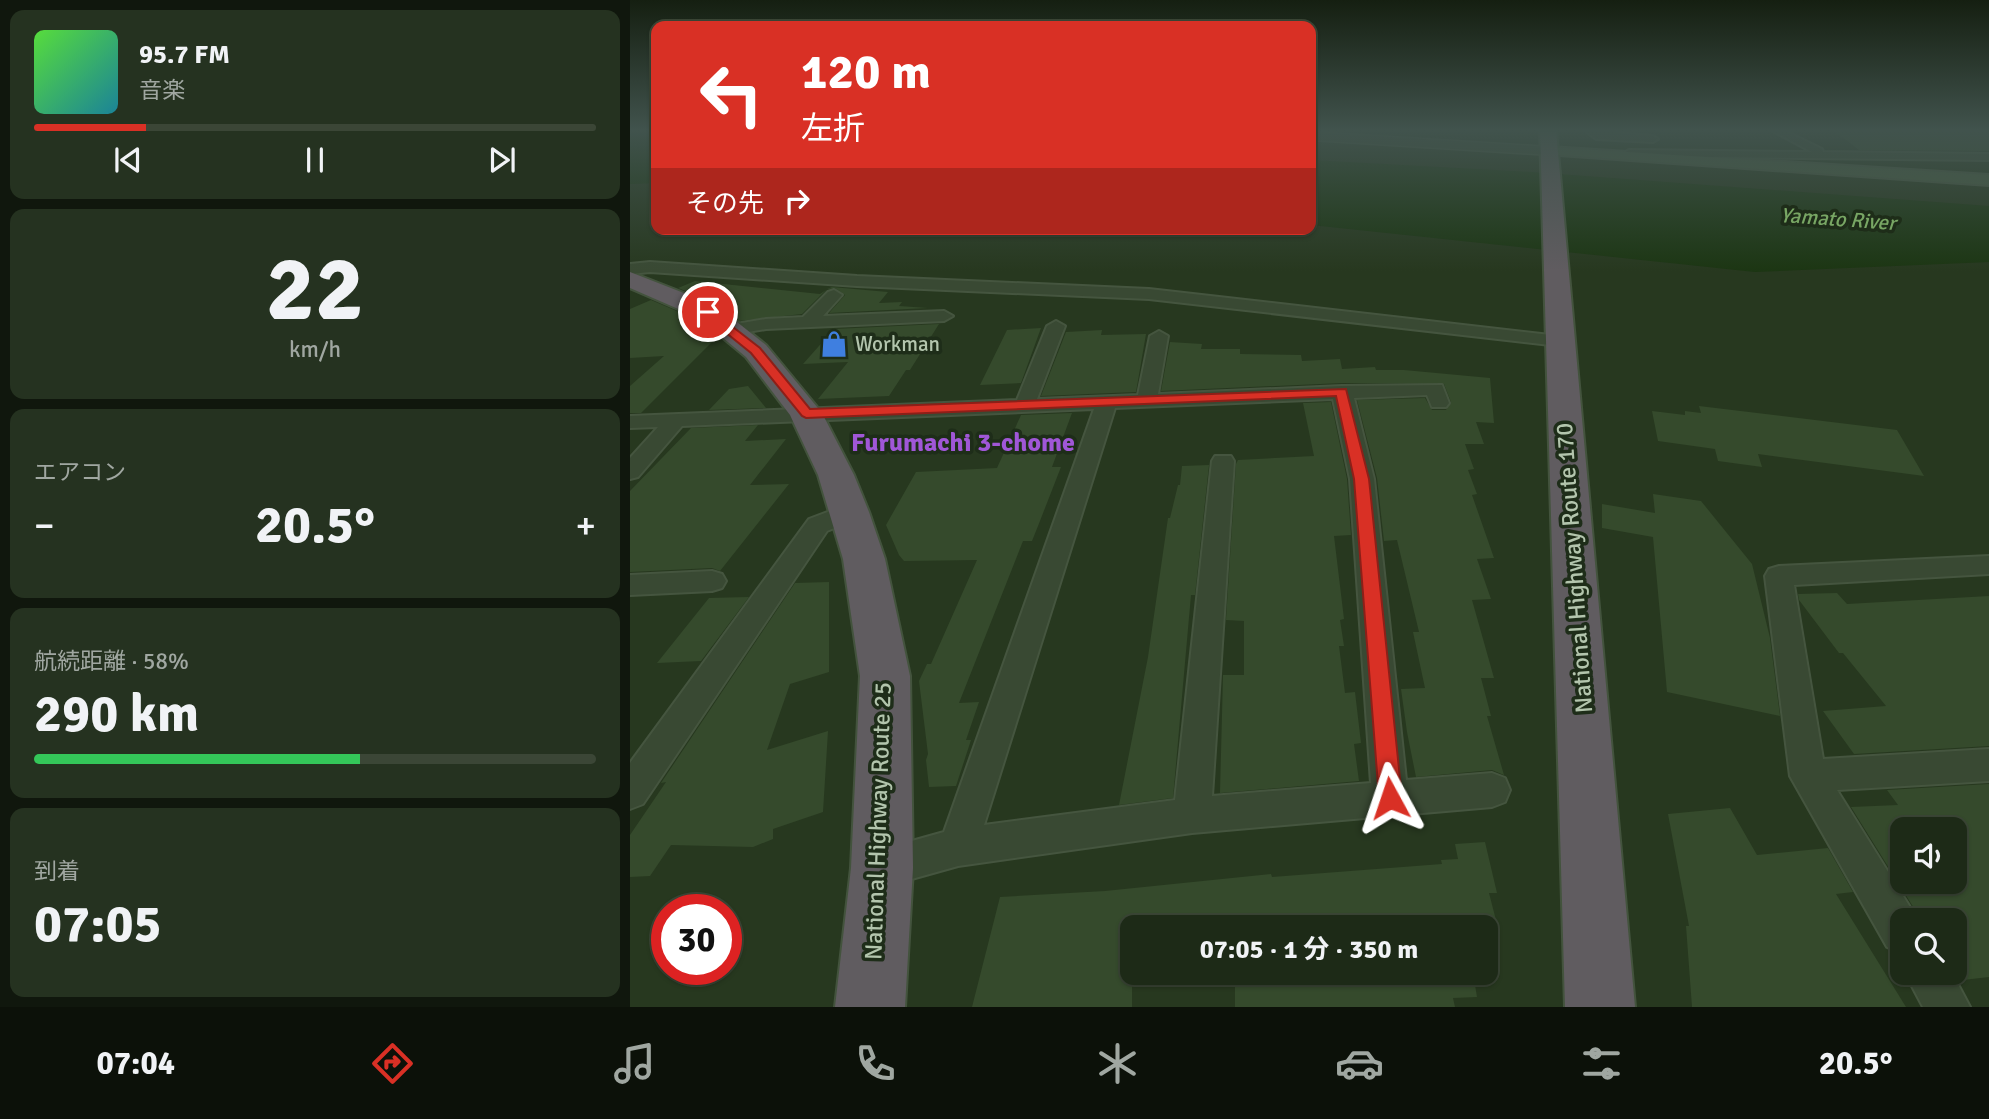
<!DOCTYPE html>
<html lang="ja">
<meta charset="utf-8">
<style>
:root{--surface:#1d2a17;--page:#253220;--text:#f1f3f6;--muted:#a0a7a1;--line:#3b4636;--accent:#d93025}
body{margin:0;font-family:Signika,"Noto Sans JP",sans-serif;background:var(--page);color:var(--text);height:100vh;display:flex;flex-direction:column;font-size:26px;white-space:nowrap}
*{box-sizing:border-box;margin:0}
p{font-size:23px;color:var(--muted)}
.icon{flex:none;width:38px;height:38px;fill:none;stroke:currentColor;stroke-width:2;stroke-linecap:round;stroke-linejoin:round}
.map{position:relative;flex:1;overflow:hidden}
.sheet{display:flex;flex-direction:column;gap:10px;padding:10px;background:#10170d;width:630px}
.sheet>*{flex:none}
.hud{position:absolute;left:21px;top:21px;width:665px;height:214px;border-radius:14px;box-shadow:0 2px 5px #0004,0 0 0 2px var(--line);background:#d93025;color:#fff;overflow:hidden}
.buttons{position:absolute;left:1260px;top:817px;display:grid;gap:14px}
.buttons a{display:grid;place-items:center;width:77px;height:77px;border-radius:14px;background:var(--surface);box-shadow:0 2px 5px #0004,0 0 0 2px var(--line);font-size:35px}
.speed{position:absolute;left:21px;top:894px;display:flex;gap:14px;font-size:35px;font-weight:700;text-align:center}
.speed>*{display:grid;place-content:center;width:91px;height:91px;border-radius:50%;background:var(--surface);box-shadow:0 2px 5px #0004,0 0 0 2px var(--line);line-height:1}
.speed .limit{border:10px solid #d22;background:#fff;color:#111}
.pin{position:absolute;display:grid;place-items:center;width:60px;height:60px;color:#fff;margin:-30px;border:4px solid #fff;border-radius:50%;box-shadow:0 2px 7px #0007}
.me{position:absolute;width:77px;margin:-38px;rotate:355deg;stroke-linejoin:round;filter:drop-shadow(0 0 5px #0008)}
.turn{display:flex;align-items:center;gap:24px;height:147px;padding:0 35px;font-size:32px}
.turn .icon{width:91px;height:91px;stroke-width:2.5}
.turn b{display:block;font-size:49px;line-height:60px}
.then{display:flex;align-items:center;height:66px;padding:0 35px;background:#0003;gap:14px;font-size:26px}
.big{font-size:52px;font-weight:700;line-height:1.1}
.sheet .widget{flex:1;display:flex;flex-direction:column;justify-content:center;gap:10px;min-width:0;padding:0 24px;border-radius:14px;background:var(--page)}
.sheet .dial{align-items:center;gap:0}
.dial b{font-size:91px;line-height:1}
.song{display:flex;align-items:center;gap:21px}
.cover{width:84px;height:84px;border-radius:10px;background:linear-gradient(135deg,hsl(110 70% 55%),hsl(190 70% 35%))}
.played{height:7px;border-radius:4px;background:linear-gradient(90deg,var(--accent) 20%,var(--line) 20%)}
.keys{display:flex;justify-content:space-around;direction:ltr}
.heat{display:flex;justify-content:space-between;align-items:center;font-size:38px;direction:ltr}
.charge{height:10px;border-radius:5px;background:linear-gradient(90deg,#34c759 58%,var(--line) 0)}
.trip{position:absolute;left:490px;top:915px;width:378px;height:70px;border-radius:14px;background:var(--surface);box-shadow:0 2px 5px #0004,0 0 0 2px var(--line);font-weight:700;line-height:70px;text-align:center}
.menu{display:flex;height:112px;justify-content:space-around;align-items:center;background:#0c1109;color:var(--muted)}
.menu .icon{width:49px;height:49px}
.menu .on{color:var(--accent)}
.menu b{font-size:32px;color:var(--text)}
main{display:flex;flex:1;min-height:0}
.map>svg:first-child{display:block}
.water{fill:#1c3613}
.building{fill:#354a2c;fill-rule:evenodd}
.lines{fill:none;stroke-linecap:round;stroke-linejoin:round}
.minor-casing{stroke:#45553f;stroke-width:4}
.tertiary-casing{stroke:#45553f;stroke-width:3}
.secondary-casing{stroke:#45553f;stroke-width:4}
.trunk-casing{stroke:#43533d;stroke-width:4}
.minor{fill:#394933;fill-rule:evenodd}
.tertiary{fill:#394933;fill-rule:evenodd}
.secondary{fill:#475c41;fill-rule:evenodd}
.trunk{fill:#605c60;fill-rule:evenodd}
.route{fill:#d93025;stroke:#8d1f18;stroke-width:2}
.labels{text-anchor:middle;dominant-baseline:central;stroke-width:7;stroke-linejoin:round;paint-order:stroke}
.far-water-label{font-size:21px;font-style:italic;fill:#78a664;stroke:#1e2d19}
.far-poi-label{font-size:21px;fill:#b3c5ad;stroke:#1e2d19;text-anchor:start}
.street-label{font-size:24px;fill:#b3c5ad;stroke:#1e2d19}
.neighbourhood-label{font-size:26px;font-weight:bold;fill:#a057d7;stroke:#1e2d19}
</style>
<main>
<section class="sheet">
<div class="widget">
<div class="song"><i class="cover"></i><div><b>95.7 FM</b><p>音楽</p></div></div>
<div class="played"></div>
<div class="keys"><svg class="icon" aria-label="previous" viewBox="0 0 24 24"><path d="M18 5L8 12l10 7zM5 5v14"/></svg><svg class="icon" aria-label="pause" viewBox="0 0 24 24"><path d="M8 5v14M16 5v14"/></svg><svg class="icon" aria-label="next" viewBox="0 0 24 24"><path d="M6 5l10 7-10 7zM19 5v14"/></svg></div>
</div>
<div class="widget dial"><b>22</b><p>km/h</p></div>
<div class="widget"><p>エアコン</p>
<div class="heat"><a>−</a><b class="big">20.5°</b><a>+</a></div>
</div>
<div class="widget"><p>航続距離 · 58%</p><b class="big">290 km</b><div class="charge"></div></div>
<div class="widget"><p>到着</p><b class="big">07:05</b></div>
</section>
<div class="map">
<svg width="1359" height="1007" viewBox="0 0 1359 1007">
<rect width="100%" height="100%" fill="#27381f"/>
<path class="water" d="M0 130H26V183L0 184Z
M681 160 902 172 1359 206V262L1125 272 681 225Z"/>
<path class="building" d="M1203 130H1359V151L1229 150Z
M65 281 190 294 196 290 172 314 109 321 88 304 48 288Z
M202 287 258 292 249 303 272 302 269 306 298 308 199 313 215 295 205 288 197 289Z
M21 300 68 320 87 337 11 413H0V386L34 356 0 358V309Z
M309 324 280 370H276L259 396 188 399 218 362 173 364 204 329Z
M411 328 391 383 350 385 377 330Z
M472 330 471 335 516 334 506 392 411 396 436 332Z
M540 342 572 344 571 349H610V354L671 355 672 361 710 359 712 369 745 367 746 370H774L860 378 864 423 846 422 854 444H835L844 469 838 470 847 494 842 495 864 558 847 559 861 599 842 600 864 678H851L861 716H857L874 775 862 770 786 777 777 732 771 689 795 688 783 632H789L767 540 754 541 747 478 727 400 795 398 802 410H816L821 402 814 384 712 383 531 391Z
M118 386 136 408 79 410 99 389Z
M701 402 717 479 721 535 704 536 714 619 710 620 714 646H709L715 693 725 692 731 743 724 744 729 781 590 793 593 675H614V621L596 620 606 464 608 460 684 456 673 403Z
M1069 406 1267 430 1294 476 1128 454 1132 467 1088 461 1085 449 1028 441 1022 411 1055 415V411L1071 413Z
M442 413 422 467H431L408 526 402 541H393L329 703 349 702 336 740H341L326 786 299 787 296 760 298 754 289 681 297 664H301L347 560 274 561 269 555 256 525 286 472 367 468 391 415Z
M128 425 115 441 156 439 120 485 159 484 90 571 82 568 0 572V491L61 428Z
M579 465 565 595H561L543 798 489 805 518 657 538 518H540L548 485H550L552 466Z
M1023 494 1071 501 1122 564 1140 638 1150 716 1037 692 1023 537 972 528V504L1025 513Z
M199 582V672L160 684 137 750 198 731 193 812 143 829V839L123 847 41 845 20 876 0 877V835L36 782 31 783 165 583Z
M1207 593 1217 604 1359 596V746L1224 754 1193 711 1256 706 1213 653H1209L1169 600 1168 594Z
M119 597 71 661 27 663 79 598Z
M1359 784V977L1333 980 1325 967V910L1287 913 1221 807 1268 805 1257 790ZM1272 830H1325V882H1272Z
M1100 808 1127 855 1198 848 1223 892 1206 894 1276 1007H1062L1056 926H1059L1038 814Z
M855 842 867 893H859L867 924 825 928H502V1007H342L370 897 475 891 641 874 642 877 812 864 811 860 828 859 825 844Z
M665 973H843L847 997 823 998 825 1007H605V978Z"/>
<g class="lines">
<defs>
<path id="minor" d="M954 130 1023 136 1028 139 1023 142 966 139Z
M1141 130H1153L1192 149 1193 152 1359 154V160L999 156 994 153 999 150 1182 152Z
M20 262 227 276 519 289 929 336 938 341 929 346 519 299 227 286 20 272 0 274V264Z
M204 290 212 295 193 316 314 311 323 316 314 321 136 329 100 335 91 330 94 326 136 319 173 317 198 292Z
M426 321 435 326 407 399 508 395 520 336 529 331 538 336 528 394 712 386 812 385 819 403 816 407H802L797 395 724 398 744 479 776 780 862 773 875 778 880 790 875 802 862 807 562 833 328 866 253 887 239 881 233 867 239 853 314 832 464 409 52 426 8 477 0 479V458L28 427 0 428V416L387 400 417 326ZM703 399 720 479 741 783 582 796 604 461 601 456H585L582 461 545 800 354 825 485 408Z
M219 504 228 506 231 512 228 518 197 531 13 804 0 809V763L179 519Z
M1359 556V574L1164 585 1193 759 1359 749V781L1207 790 1288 920H1272V953L1257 947 1160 776 1135 576 1139 569 1149 566Z
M82 571 92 574 96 581 92 588 82 591 0 595V575Z
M1275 973H1322L1340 1007H1293Z"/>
<path id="tertiary" d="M681 132 920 147 926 151 920 155 681 140Z"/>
<path id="secondary" d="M920 147 1359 175V185L915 154V148Z"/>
<path id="trunk" d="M910 130H926L1005 1007H935Z
M0 272 87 306 136 345 192 413 224 475 239 512 255 559 280 676 283 868 275 1007H205L221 868 230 676 213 559 188 475 160 415 116 357 69 318 0 288Z"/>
</defs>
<use href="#minor" class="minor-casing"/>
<use href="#tertiary" class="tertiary-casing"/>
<use href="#secondary" class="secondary-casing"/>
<use href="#trunk" class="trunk-casing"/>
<use href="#minor" class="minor"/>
<use href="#tertiary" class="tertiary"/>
<use href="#secondary" class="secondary"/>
<use href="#trunk" class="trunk"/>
</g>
<linearGradient id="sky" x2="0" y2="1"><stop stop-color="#151f11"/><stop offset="0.48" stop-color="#41534d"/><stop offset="1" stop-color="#41534d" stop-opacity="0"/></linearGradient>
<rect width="1359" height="271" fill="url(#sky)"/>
<path class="route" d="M74 310H81L130 348 180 409 716 389 739 479 772 798 769 806 760 809 752 806 749 798 724 479 706 396 176 418 172 416 121 353 74 315Z"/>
<defs>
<symbol id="shop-bare" viewBox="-9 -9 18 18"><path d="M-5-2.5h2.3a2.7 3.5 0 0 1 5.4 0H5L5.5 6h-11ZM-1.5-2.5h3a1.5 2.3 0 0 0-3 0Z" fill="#3f7fe0" stroke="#1e2d19" stroke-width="2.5" paint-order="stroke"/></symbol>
</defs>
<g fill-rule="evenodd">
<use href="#shop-bare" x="185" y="325" width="38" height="38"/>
</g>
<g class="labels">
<g class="far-water-label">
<text transform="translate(1208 219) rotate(4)">Yamato River</text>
</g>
<g class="far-poi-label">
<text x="225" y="344">Workman</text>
</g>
<g class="street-label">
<text transform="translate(944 568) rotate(-94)">National Highway Route 170</text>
<text transform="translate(248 821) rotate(-88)">National Highway Route 25</text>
</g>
<g class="neighbourhood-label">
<text x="333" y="443">Furumachi 3-chome</text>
</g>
</g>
</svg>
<div class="buttons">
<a><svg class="icon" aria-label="sound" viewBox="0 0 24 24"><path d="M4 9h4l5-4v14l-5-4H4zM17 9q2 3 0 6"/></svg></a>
<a><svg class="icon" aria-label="search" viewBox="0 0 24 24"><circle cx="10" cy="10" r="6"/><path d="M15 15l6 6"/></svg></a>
</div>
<div class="speed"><div class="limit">30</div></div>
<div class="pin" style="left:78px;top:312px;background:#d93025"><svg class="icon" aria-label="arrive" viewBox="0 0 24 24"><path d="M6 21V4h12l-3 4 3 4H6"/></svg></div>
<svg class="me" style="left:760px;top:798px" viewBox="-20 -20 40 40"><path d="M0-17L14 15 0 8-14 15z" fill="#d93025" stroke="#fff" stroke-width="4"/></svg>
<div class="trip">07:05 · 1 分 · 350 m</div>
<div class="hud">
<div class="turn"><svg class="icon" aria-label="left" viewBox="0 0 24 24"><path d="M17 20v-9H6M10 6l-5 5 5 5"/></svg><div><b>120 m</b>左折</div></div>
<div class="then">その先<svg class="icon" aria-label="right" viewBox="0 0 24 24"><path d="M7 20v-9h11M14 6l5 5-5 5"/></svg></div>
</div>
</div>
</main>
<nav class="menu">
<b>07:04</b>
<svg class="icon on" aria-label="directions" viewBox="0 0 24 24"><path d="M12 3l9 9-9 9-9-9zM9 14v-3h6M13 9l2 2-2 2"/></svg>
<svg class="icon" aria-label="music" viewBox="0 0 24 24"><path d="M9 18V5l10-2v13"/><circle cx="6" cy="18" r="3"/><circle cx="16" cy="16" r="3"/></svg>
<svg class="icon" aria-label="phone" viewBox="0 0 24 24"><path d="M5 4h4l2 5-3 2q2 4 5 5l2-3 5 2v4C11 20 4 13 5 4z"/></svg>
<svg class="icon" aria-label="climate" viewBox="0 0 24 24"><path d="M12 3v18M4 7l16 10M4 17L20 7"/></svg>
<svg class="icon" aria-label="car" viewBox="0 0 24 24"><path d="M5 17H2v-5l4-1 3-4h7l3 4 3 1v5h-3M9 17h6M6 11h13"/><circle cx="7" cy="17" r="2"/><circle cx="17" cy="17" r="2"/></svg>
<svg class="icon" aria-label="filters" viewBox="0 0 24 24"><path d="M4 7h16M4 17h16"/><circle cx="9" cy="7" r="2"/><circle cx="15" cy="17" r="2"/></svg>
<b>20.5°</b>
</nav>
